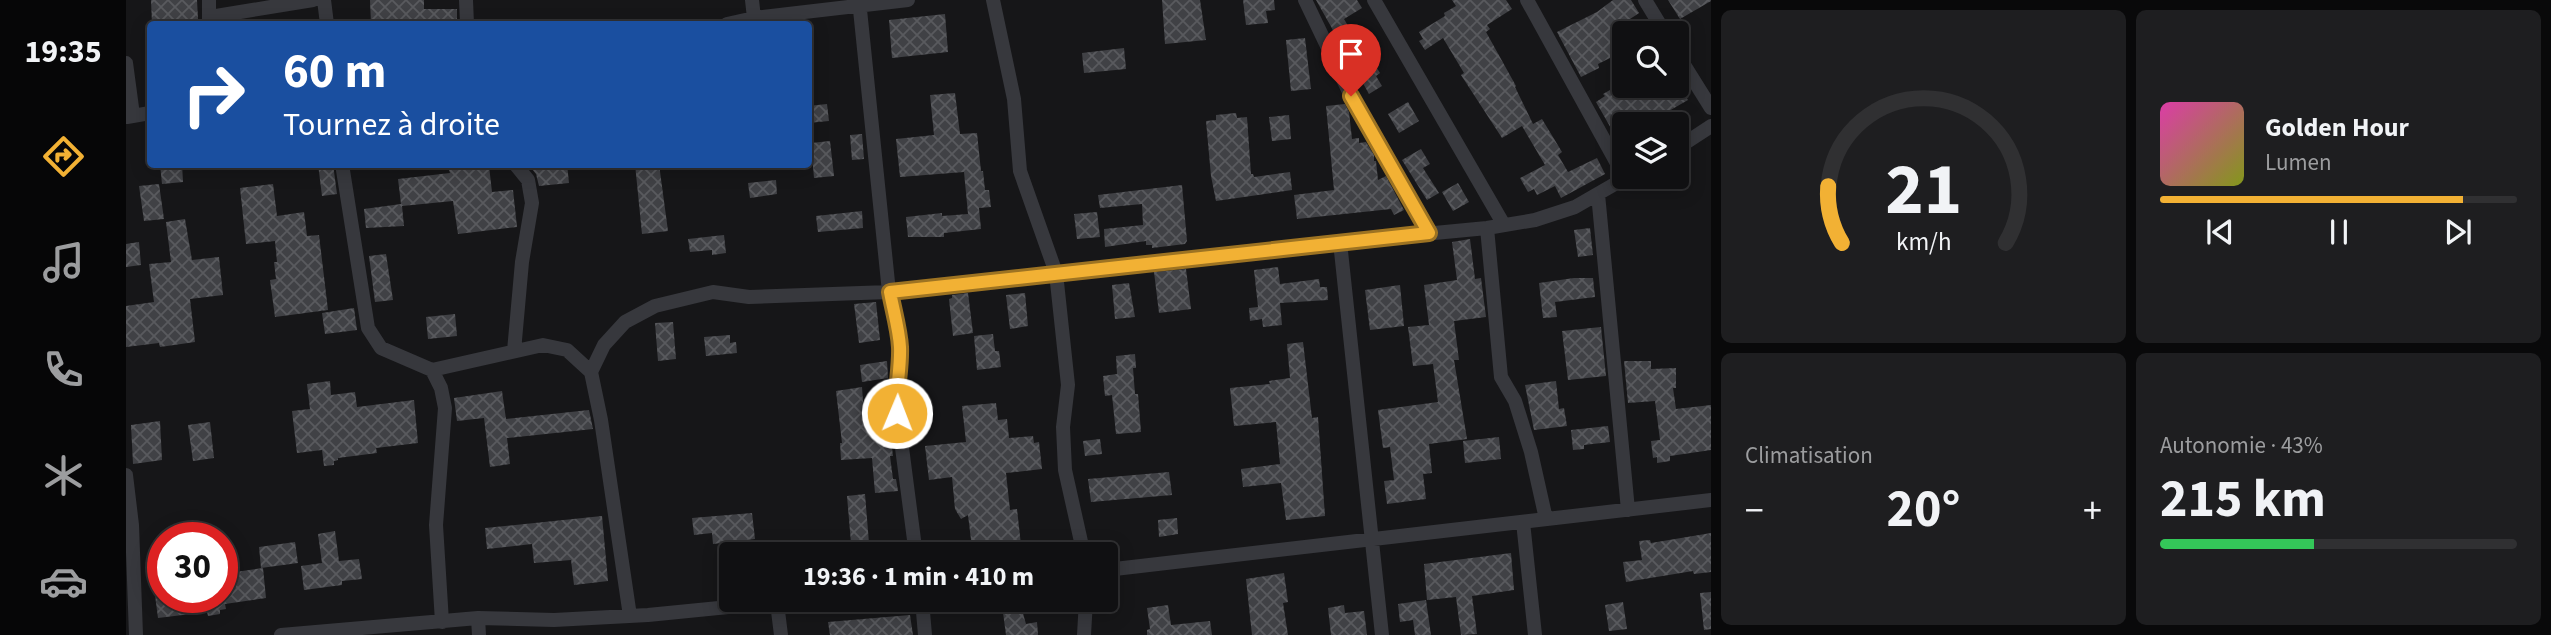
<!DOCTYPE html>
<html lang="fr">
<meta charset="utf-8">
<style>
:root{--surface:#101012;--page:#1e1e20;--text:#f1f3f6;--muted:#9c9d9f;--line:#303032;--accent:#f2b134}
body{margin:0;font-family:"Source Sans 3",sans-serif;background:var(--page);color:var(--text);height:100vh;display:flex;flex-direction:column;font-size:26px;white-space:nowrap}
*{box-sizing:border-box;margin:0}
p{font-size:23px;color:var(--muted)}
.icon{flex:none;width:38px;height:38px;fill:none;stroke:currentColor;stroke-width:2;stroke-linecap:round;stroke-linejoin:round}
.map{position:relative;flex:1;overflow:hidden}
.details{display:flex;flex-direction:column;gap:10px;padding:10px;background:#09090a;width:840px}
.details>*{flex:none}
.guide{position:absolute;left:21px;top:21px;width:665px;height:147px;border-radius:7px;box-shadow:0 4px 18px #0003,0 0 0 2px var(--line);background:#1a4fa0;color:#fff;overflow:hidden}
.controls{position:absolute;left:1486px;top:21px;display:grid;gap:14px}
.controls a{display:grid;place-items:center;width:77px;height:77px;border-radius:7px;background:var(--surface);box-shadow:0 4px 18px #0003,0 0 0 2px var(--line);font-size:35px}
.speed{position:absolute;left:21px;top:522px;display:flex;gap:14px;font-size:35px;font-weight:700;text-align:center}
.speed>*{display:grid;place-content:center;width:91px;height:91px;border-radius:50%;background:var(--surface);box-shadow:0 4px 18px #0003,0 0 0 2px var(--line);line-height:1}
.speed .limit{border:10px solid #d22;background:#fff;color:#111}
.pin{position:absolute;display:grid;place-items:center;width:60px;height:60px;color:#fff;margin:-72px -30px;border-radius:50% 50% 50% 0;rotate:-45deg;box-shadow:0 0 7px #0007}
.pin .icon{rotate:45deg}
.me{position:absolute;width:77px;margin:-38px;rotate:1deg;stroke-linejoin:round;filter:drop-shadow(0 0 5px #0008)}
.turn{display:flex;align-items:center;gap:24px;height:147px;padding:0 21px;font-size:32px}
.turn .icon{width:91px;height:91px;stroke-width:2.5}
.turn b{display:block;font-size:49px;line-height:60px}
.big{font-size:52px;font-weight:700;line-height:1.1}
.details .tile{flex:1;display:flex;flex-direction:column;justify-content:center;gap:10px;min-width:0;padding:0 24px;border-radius:10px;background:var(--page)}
.details .dial{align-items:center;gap:0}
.dial svg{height:182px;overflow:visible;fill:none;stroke:var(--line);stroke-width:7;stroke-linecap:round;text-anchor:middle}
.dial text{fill:var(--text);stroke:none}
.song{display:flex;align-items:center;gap:21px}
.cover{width:84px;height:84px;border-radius:10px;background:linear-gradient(135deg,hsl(320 70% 55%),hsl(70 70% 35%))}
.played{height:7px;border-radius:4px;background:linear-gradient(90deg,var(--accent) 85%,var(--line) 85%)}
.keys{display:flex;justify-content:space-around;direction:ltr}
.heat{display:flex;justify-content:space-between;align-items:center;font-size:38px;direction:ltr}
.charge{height:10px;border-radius:5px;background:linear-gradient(90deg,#34c759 43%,var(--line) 0)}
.details .tiles{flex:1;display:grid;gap:10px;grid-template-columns:repeat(2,1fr)}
.trip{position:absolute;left:593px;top:542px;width:399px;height:70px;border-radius:7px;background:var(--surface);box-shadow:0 4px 18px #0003,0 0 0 2px var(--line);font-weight:700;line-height:70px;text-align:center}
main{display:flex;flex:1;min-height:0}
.menu{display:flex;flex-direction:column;width:126px;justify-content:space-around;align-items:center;background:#060607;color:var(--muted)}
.menu .icon{width:49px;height:49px}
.menu .selected{color:var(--accent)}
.menu b{font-size:32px;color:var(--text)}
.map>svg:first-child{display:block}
.building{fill:url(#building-cross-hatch)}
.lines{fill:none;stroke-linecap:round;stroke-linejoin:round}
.street{stroke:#37383d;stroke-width:14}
.route-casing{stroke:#9d7322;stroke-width:18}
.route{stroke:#f2b134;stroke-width:12}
</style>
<main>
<nav class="menu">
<b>19:35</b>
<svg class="icon selected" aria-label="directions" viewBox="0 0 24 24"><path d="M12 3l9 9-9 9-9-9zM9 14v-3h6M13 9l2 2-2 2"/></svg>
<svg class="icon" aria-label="music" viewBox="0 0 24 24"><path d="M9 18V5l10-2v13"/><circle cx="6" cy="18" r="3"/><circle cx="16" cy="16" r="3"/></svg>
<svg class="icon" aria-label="phone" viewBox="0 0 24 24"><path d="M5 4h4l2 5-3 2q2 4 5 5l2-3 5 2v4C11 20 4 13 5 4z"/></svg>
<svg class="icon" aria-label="climate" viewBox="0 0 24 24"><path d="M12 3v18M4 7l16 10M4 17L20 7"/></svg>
<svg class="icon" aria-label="car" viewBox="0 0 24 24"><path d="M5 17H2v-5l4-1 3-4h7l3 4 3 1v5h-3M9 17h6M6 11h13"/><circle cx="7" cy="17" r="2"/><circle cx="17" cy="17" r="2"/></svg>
</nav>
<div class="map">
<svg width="1585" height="635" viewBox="0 0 1585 635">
<defs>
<pattern id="building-cross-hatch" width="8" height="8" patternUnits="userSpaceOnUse" patternTransform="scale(1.75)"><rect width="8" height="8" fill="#404145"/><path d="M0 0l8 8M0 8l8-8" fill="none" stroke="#595a5e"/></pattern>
</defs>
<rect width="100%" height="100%" fill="#161618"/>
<path class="building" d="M25 0H71L72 19 48 20V24H26Z
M244 0H298V9H331V24H245Z
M1036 0H1074L1080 40 1039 44Z
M1117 0H1148L1149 10 1140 11 1142 23 1120 25Z
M1190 0H1231L1236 8 1218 19 1244 63 1247 62 1254 73 1250 76 1256 86 1243 94Z
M1326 0H1380L1386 9 1361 25 1364 29 1360 32 1390 86 1389 87 1407 124 1416 119 1436 152 1432 155 1442 172 1471 158 1479 174 1435 198 1429 186 1411 195 1408 189 1402 192 1394 178 1419 165 1396 126 1376 138 1335 75 1338 73 1317 38 1299 50 1293 41 1297 39 1293 32 1319 16 1318 13 1330 6Z
M1487 0H1505L1513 13 1504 19 1513 33H1498V51L1472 64 1473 68 1455 77 1431 32 1471 12Z
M1542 0H1585V1L1554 19Z
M819 14 822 52 766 58 763 20Z
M1179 38 1185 89 1165 91 1160 40Z
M998 48 1000 69 958 73 956 53Z
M1498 82V86H1510L1517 97 1536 86H1554L1562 100 1529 119 1532 124H1498V151L1470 102 1479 96 1477 94Z
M829 93 834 134 851 133 855 171H857L859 190H863L865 207 853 208 855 229 818 233V237H782L780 217 816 213V216L842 214 838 172 774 177 770 139 808 135 804 95Z
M1282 102 1293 121 1273 133 1262 114Z
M701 104 703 121 682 123V106Z
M1219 104 1223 112 1226 139 1233 138V143L1240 142 1248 155V161H1250L1252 180 1260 176 1278 210 1268 215 1265 209 1171 219 1168 195 1208 190 1200 106Z
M1110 113 1111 118 1121 117 1125 174H1127L1128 177 1164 172 1166 190 1090 201 1085 176 1080 121 1090 120V115Z
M1163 115 1165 139 1146 141 1143 117Z
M736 134 738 159 726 160 724 135Z
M704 141 708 176 688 178 685 143Z
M1295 149 1304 164 1297 168 1313 193 1301 200 1276 160Z
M34 164H56L57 182 36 184Z
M192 164H207L211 194 196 196Z
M402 164H441L443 183 413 186 410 174Z
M509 164H533L542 231 516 234Z
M363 166 366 192 387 190 391 227 332 234 327 201 276 206 278 226 240 228 238 209 275 204 272 179 324 173 323 170Z
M650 180 651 194 624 198 622 183Z
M1332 183 1343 202 1327 211 1316 192Z
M33 184 38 219 18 221 13 186Z
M147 184 151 216 178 212 181 236 193 235 202 310 149 317 144 280 150 279 148 262H151L149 241 120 244 114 188Z
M1056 185 1061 241 1059 244 1026 248V245H1020V241L979 247 978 229 1017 225 1016 204 974 208 972 195Z
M736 211 737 228 692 232 690 216Z
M971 212 974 237 951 239 948 214Z
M59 219 66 260 93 257 97 295 64 299 69 342 34 347 33 343 0 347V306L28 302 23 264 45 262 40 222Z
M1464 228 1467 255 1452 257 1448 230Z
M598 235 600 253 586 255V250L564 252 562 239Z
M1344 239 1349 279 1355 278 1360 317 1328 321 1333 360H1328L1341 439 1303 444 1306 473 1297 474 1300 499 1261 504 1258 481 1268 480 1264 447 1257 448 1252 410 1312 402 1307 364 1287 366 1282 327 1303 325 1298 285 1331 280 1326 242Z
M13 242 15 265 0 267V244Z
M260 254 267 300 249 302 243 256Z
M1152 267 1154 284 1193 279 1194 287H1201L1202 300 1154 303 1156 325 1137 327 1136 319 1124 321 1123 308 1132 307 1128 270Z
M1060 269 1065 309 1033 313 1028 272Z
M1448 278H1467L1469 297 1429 302 1431 317 1417 318 1413 283Z
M1003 283 1009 317 989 319 986 285Z
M1274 285 1278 326 1244 330 1239 290Z
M842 293 847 333 827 336 823 299 826 298V295Z
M899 293 902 326 884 329 880 295Z
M750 302 754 340 733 343 728 304Z
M228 308 231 330 199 334 196 313Z
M329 314 331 336 302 339 300 317Z
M547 322 550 359 532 361 529 323Z
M1475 327 1480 376 1442 380 1436 331Z
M867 334 869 351H873L875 367 851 370 848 336Z
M604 335V343L610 342 611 353 580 356 578 337Z
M1177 342 1186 418 1192 417 1199 516 1160 520 1155 483 1117 487 1115 469 1154 464 1150 422 1108 426 1104 388 1144 384 1143 381 1164 378 1161 344Z
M1009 354 1010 368H1007L1009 394H1012L1015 432 990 434 986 395 979 396 977 376 991 374 990 356Z
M761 361 762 378 736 382 734 365Z
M1498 361H1525V369L1550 368V388H1547L1550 409 1585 405V450L1544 456V461L1531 463V457L1527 458 1525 441 1534 440 1529 401 1502 403Z
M204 381 205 395 229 392 231 407 288 400 292 443 250 448 251 453 212 458V460L208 461V465L198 466 196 450 171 453 166 411 184 409 181 384Z
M1430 381 1433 409 1438 408 1441 426 1408 430 1399 385Z
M736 387 738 415H762L767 456H764L767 479H770L772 491 749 493 746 458 715 460 714 443H716L710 391Z
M376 391 380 419 463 410 467 429 381 438 384 464 364 467 358 418 331 421 328 398Z
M870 403 872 420 881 419 883 438 907 436 908 443 913 442 916 469 880 473 884 510 891 509 895 545 846 548 842 515 835 519 829 509 826 477 803 480 799 446 840 442 836 406Z
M34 421 36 460 7 464 5 425Z
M84 422 88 458 67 461 62 425Z
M1482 426 1484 442 1458 445V449L1447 450 1445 430Z
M1373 437 1375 459 1339 463 1337 441Z
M974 439 976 454 959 456 957 441Z
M1043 472 1046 495 965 502 962 479Z
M739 494 744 555H726L721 496Z
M626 513 629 539 587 544 586 533 568 535 566 518Z
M476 516 482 581 448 585 445 560 408 563 406 544 361 549 359 528Z
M1051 518 1052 534 1033 537 1032 520Z
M209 531 213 561 233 559 236 579 216 581V585L178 590 175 566 196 563 192 534Z
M1585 533V572L1568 574 1567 571 1500 582 1497 562 1516 560 1513 541 1524 540 1525 543Z
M169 542 172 563 135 568 133 547Z
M37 548V597H96V590H98L96 574 137 568 140 598 99 604 100 609 94 610V614L82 616 81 612 32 618 23 550Z
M1385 553 1388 590 1346 596 1351 634 1335 635 1330 597 1301 600 1298 564Z
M1158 573 1162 602 1157 603 1162 635H1126L1120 579Z
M1585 592V629L1578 630 1574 593Z
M1300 600 1305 635H1289L1287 620 1274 622 1272 604Z
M1497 602 1501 629 1483 631 1479 605Z
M894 603 900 624 911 622 912 635H880L876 605Z
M1042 605 1045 625 1084 621 1086 635H1021V630L1024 629 1021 608Z
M1218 605 1219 613 1238 611 1241 635H1205L1202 608Z
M784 615 787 635H704L702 622Z"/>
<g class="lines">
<path class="street" d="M83 0V23
M198 0 201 24
M340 0 341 24
M626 0 628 18
M733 0 763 292 774 343V369L769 394 790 555
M867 0 888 99 894 171 930 273 942 385 937 427 939 470 958 555
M1179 0 1225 96 1303 233
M1248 0 1378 225
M1401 0 1498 176
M1519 0 1539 33
M84 17 187 0
M601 24 628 18 782 0
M1550 52 1585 108
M0 63 7 115
M1 117 24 113
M1550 149 1585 126
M216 164 242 328 255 348 306 370 315 388 319 408 310 525 316 622
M1472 194 1502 510
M1361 228 1375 377 1389 401 1405 452 1420 519
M1214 242 1256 635
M388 351 396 262 406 203 402 180 389 164
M306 370 417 345 441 350 465 372 475 420 504 616
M465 372 478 345 499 322 529 306 587 292 623 297 763 292 1214 242 1361 228 1409 220 1449 207 1501 177
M0 475 6 525 10 635
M1397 522 1409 635
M980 570 1585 500
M796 600 799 635
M651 603 655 635
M352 618 353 635
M155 635 352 618 428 620 522 615 673 600
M958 635 960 600"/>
</g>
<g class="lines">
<defs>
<path id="route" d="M771 413C769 391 775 369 774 347 773 329 767 309 764 292L1303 233 1225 96"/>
</defs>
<use href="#route" class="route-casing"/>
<use href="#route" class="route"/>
</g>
</svg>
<div class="controls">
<a><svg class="icon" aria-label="search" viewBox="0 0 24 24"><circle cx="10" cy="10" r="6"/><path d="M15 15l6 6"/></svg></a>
<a><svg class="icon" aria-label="layers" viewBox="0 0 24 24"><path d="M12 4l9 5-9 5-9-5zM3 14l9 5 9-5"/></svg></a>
</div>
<div class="speed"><div class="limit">30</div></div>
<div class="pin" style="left:1225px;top:96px;background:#d93025"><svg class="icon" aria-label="arrive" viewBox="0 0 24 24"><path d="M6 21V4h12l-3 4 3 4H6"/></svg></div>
<svg class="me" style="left:771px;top:413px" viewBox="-20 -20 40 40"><circle r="17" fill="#f2b134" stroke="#fff" stroke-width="3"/><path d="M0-11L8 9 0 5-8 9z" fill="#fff"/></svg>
<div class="trip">19:36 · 1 min · 410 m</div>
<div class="guide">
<div class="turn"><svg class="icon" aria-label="right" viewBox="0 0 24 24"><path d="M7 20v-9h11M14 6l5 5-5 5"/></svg><div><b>60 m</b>Tournez à droite</div></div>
</div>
</div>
<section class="details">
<div class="tiles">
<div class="tile dial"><svg viewBox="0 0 100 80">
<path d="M14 69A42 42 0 1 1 86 69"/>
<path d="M14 69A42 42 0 0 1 8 44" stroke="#f2b134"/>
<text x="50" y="56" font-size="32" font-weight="700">21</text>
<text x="50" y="72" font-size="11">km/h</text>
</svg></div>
<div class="tile">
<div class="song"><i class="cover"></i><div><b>Golden Hour</b><p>Lumen</p></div></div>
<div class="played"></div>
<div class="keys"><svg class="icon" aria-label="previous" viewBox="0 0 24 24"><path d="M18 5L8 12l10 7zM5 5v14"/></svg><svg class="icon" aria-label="pause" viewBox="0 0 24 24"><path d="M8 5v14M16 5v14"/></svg><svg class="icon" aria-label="next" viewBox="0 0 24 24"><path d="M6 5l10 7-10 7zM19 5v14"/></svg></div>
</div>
<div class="tile"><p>Climatisation</p>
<div class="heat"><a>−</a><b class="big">20°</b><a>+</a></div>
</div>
<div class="tile"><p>Autonomie · 43%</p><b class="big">215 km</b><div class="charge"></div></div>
</div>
</section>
</main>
